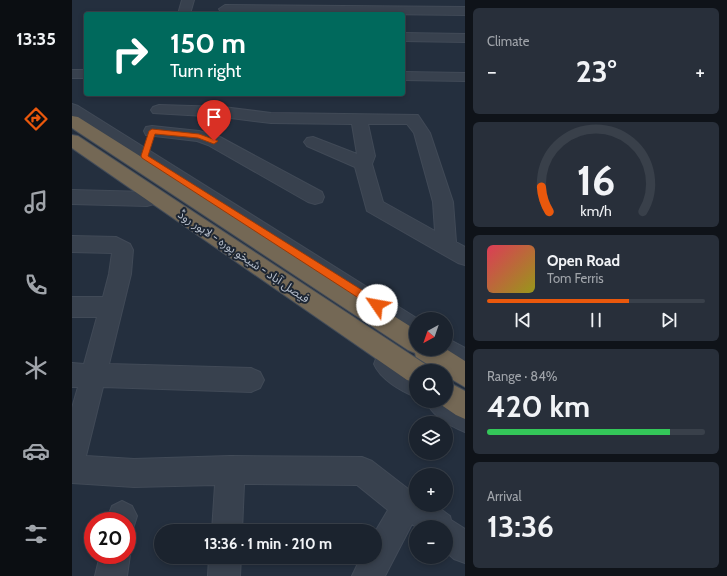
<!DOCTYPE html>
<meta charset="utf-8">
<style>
:root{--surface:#1b232e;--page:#282f3a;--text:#f1f3f6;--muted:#a0a4aa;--line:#39404a;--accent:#ea580c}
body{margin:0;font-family:Cabin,"Noto Sans Arabic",sans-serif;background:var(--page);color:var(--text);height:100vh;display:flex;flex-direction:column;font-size:15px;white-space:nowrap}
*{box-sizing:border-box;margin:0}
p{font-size:13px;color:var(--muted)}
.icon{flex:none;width:22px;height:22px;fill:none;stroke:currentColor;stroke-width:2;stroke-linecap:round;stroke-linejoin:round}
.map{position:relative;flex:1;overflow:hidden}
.panel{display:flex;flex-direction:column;gap:8px;padding:8px;background:#0f1319;width:262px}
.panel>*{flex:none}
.banner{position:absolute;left:12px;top:12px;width:321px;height:84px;border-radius:4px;box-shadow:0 2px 6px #0003,0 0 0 1px var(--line);background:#00695c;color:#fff;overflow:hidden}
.needle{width:26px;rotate:220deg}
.tools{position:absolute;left:337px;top:312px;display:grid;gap:8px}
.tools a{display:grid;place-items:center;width:44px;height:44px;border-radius:50%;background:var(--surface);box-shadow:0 2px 6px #0003,0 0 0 1px var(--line);font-size:20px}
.speed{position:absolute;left:12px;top:512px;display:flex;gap:8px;font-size:20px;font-weight:700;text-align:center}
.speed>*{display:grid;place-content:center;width:52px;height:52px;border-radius:50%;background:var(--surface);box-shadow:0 2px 6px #0003,0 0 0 1px var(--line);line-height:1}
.speed .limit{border:6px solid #d22;background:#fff;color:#111}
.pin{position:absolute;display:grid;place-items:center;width:34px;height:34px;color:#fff;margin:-41px -17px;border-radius:50% 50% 50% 0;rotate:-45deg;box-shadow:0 0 4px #0007}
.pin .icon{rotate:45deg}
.me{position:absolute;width:44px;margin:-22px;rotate:303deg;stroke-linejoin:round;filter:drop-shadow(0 0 3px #0008)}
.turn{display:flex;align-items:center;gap:14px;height:84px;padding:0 20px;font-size:18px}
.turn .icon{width:52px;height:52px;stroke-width:2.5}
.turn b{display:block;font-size:28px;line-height:34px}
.big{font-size:30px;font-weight:700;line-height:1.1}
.panel .card{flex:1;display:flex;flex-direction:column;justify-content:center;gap:6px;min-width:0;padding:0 14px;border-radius:6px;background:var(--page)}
.panel .dial{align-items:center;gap:0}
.dial svg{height:104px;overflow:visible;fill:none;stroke:var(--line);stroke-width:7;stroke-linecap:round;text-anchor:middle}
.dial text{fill:var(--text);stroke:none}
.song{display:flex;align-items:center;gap:12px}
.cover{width:48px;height:48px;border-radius:6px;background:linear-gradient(135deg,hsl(350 70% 55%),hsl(60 70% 35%))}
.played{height:4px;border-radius:2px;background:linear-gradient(90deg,var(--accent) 65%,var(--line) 65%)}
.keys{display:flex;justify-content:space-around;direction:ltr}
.heat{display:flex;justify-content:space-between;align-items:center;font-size:22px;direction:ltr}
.charge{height:6px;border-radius:3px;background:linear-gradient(90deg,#34c759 84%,var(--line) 0)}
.trip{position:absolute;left:82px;top:524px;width:228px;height:40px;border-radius:20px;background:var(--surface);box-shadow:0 2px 6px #0003,0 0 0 1px var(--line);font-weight:700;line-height:40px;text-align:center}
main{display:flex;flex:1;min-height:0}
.dock{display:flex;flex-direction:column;width:72px;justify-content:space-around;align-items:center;background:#0b0e12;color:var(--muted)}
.dock .icon{width:28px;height:28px}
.dock .active{color:var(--accent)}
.dock b{font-size:18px;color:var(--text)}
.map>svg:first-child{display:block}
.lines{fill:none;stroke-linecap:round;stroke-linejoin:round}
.minor-casing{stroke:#414a57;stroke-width:2}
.highway-casing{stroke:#434c59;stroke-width:2}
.minor{fill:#38414e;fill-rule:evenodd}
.highway{fill:#746855;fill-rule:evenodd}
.route{fill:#ea580c;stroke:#983908}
.labels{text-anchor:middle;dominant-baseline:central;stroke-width:4;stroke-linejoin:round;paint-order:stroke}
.street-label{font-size:12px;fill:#b4bcc9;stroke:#1d2633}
</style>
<main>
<nav class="dock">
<b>13:35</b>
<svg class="icon active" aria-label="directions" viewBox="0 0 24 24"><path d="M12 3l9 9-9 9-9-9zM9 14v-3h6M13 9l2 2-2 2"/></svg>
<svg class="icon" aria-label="music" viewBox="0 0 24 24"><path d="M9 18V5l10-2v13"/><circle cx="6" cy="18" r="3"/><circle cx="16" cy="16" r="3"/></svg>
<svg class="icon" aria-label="phone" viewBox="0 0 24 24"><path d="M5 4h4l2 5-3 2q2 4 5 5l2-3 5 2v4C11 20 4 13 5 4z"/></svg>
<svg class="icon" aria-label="climate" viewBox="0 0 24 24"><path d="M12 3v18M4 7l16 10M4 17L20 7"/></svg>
<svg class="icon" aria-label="car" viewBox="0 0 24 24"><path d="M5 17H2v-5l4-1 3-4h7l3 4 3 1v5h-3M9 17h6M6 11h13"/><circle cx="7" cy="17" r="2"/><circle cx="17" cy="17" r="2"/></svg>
<svg class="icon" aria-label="filters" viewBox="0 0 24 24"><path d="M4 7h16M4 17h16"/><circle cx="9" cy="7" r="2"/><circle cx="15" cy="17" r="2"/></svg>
</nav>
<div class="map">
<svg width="393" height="576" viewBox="0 0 393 576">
<rect width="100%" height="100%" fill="#242f3e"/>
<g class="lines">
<defs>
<path id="minor" d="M110 0H122L118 14H106Z
M153 5 393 7V15L149 12 147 9Z
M331 33 393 34V42L331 41Z
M0 70H14V78H0Z
M331 72 393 73V81L331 80Z
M0 104 6 106 346 319H344V340L336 337 0 116Z
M87 105 151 107 199 113 346 115 358 133 381 202 384 242 393 247V265L386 263 295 211 283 167 235 146 232 142 235 138 241 137 285 154 280 124 199 123 151 117 81 113 79 110 81 107ZM296 124H335L342 133 361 202 363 231 311 202 300 164 303 156Z
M80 126 127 131 148 137 250 192 252 197 250 202 243 204 236 202 136 145 125 141 74 135 72 131 74 127Z
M0 190 75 192 82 194 85 199 82 204 75 206 0 204Z
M0 236 44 237 58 244 61 250 59 274 37 364 179 368 188 372 192 380 188 388 179 392 31 387 14 456 62 459 158 456 290 457 300 461 344 495V505H363L378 516 379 520 393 529V563L382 559 374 552V527H344L340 524 313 576H280L289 557H303V532L316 510 285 485 172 484 170 531H140L143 485 62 487 0 483V408L6 387H0V363L12 364 25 317H0V297H31L37 274 40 253 0 252Z
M374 338 393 348V372C381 368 368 361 362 349H374Z
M314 353 323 356 345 371 344 397C329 391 308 379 302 364L305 356Z
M374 391 393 404V432C378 426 360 416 354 401H374Z
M50 501 60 506 65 516 60 532 55 533V521H34L40 506Z
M55 547 58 555 55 576H23L28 555H55Z
M137 557H169L168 576H136Z"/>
<path id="highway" d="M0 116 6 117 344 330V349H374L393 361V387L374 376V371H366L344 357 343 353 336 350 0 128Z
M0 135 6 136 353 364 356 371H344V383L335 380 0 148Z
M374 381 393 391V419L384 415 365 402 374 401Z"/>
</defs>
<use href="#minor" class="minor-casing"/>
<use href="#highway" class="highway-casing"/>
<use href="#minor" class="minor"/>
<use href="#highway" class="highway"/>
</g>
<path class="route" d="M80 129 127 134 144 140 146 141 142 144 126 138 83 134 76 156 309 302V308H302L70 158 69 156 77 131Z"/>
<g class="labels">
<g class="street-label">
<text transform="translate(172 256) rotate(34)">فیصل آباد - شیخو پورہ - لاہور روڈ</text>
</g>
</g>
</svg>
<div class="tools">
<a><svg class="needle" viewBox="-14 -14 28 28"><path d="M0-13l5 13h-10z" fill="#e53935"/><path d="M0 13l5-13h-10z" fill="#a0a4aa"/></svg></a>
<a><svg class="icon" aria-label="search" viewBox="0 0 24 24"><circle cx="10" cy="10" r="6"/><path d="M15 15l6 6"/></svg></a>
<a><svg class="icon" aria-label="layers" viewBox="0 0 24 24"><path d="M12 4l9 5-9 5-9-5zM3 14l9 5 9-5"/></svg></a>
<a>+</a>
<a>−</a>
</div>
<div class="speed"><div class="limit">20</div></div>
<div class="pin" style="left:142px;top:141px;background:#d93025"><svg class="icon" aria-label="arrive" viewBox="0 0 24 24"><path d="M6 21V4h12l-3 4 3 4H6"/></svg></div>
<svg class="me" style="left:305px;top:305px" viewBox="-20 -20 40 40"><circle r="19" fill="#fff"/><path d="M0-13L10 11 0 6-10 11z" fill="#ea580c"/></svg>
<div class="trip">13:36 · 1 min · 210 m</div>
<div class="banner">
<div class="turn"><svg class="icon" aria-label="right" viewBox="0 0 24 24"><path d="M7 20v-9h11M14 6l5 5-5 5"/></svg><div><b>150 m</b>Turn right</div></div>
</div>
</div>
<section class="panel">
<div class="card"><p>Climate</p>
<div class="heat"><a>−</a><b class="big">23°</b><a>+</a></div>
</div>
<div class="card dial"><svg viewBox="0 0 100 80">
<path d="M14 69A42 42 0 1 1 86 69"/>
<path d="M14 69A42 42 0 0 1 8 50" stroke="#ea580c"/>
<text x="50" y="56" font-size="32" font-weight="700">16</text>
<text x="50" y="72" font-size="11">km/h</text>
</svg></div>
<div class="card">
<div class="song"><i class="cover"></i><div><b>Open Road</b><p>Tom Ferris</p></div></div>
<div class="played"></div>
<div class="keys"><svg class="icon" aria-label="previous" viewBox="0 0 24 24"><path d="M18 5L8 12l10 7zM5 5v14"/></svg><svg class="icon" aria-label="pause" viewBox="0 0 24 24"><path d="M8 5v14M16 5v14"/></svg><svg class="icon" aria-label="next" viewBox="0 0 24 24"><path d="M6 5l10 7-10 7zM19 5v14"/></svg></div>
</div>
<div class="card"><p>Range · 84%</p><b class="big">420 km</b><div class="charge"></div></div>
<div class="card"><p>Arrival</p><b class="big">13:36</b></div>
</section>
</main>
